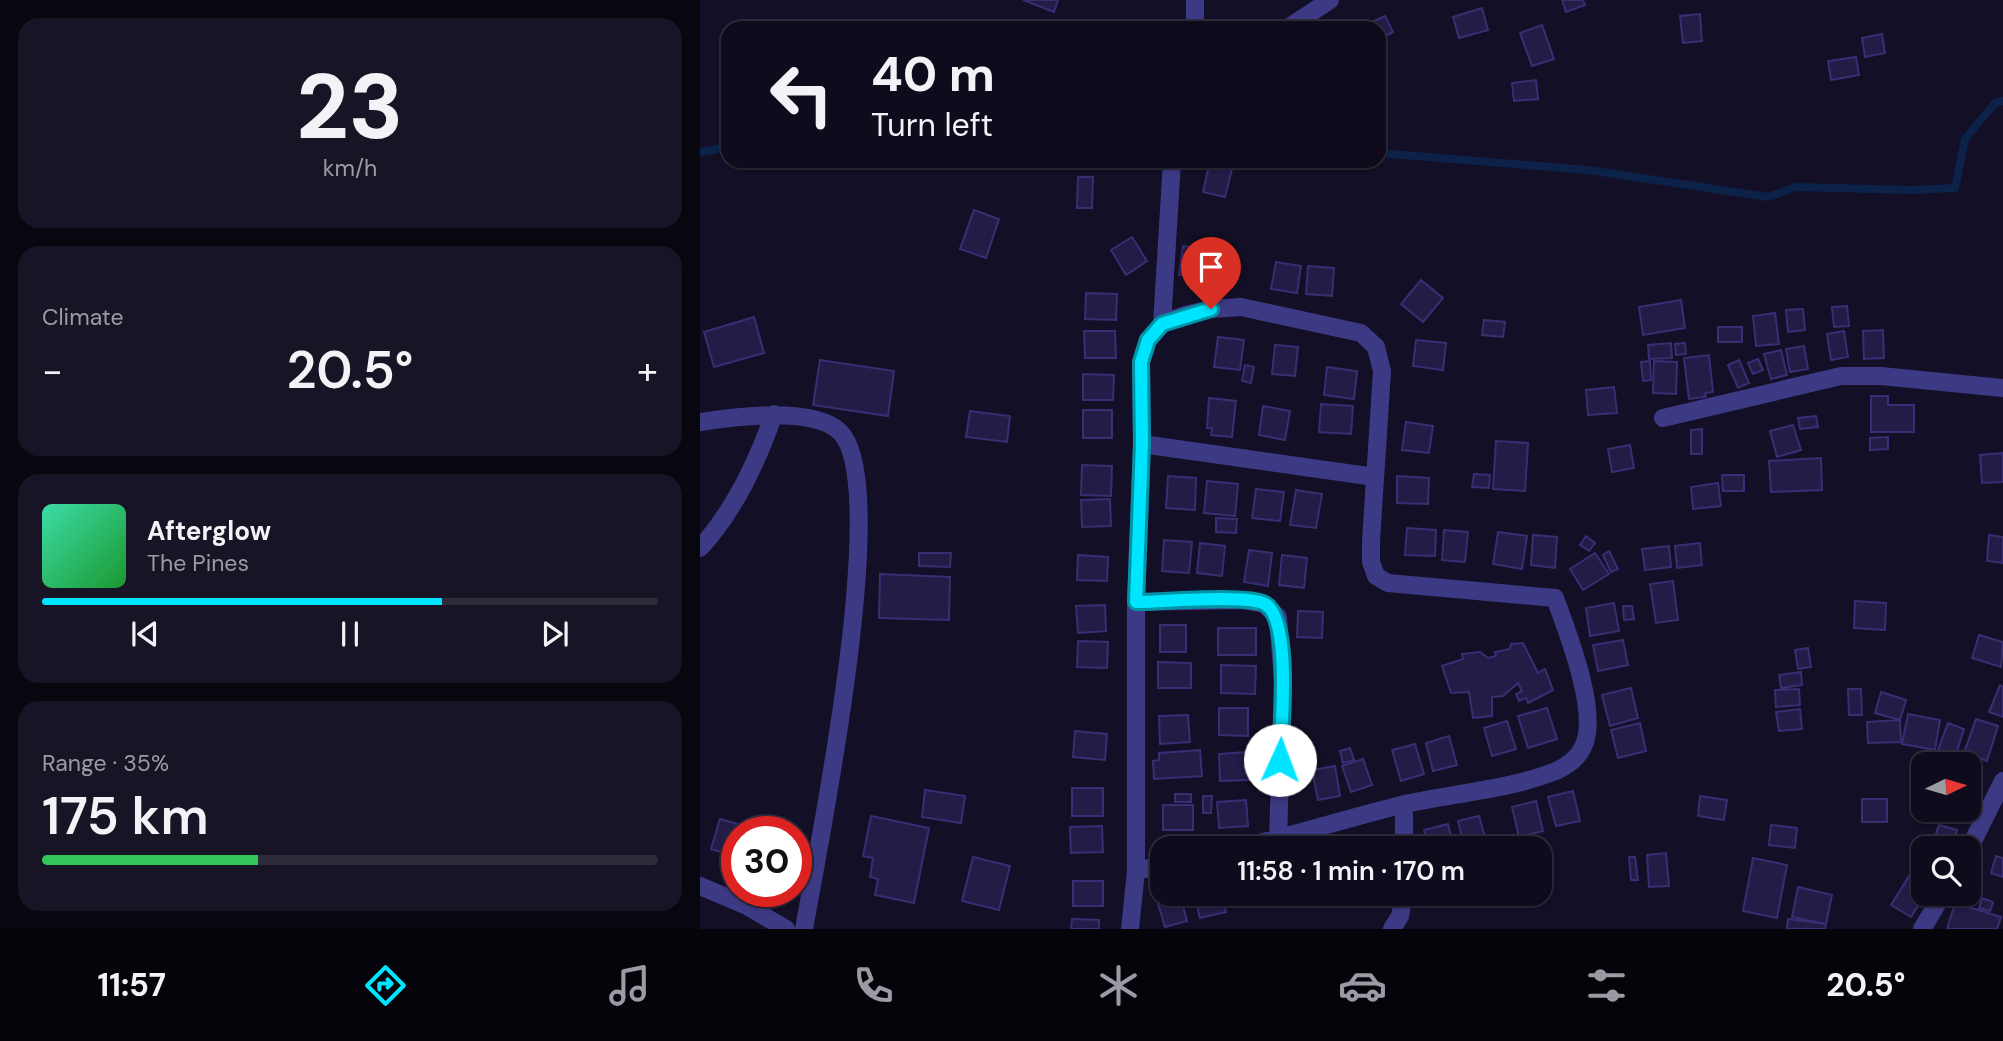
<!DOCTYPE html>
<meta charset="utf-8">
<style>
:root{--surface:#0e0b1c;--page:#171425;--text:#f1f3f6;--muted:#9b9ba3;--line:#2e2b3b;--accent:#00e5ff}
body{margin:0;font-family:"DM Sans",sans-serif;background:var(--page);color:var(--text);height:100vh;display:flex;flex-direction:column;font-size:26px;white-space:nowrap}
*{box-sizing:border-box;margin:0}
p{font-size:23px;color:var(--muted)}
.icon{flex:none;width:38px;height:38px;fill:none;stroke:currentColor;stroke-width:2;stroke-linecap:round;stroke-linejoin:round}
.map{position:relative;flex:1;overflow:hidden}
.drawer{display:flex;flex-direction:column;gap:18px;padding:18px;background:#08060f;width:700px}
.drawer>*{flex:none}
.banner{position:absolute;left:21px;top:21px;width:665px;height:147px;border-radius:21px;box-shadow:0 2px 5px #0004,0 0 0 2px var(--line);background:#0e0b1c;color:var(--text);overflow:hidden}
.needle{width:46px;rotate:85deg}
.tools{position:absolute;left:1211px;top:752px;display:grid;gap:14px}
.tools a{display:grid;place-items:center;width:70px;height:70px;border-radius:14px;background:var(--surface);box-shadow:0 2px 5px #0004,0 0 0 2px var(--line);font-size:35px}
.speed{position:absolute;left:21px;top:816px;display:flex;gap:14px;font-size:35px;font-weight:700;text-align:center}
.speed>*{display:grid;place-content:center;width:91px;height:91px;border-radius:50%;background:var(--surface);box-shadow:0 2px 5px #0004,0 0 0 2px var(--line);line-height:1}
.speed .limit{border:10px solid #d22;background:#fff;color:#111}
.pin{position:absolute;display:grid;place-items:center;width:60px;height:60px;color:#fff;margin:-72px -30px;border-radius:50% 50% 50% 0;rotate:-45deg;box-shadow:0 0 7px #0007}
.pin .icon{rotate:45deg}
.me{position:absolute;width:77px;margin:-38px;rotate:2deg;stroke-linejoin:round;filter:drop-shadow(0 0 5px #0008)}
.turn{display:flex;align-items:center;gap:24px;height:147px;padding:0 35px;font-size:32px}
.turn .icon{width:91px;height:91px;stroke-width:2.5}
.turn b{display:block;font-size:49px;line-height:60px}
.big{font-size:52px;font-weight:600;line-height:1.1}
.drawer .widget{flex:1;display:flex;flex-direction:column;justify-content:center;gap:10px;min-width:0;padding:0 24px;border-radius:21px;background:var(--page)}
.drawer .dial{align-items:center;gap:0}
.dial b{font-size:91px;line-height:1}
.song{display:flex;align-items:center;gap:21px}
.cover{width:84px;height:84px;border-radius:10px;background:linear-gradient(135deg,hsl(160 70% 55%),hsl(130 70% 35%))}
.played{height:7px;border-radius:4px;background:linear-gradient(90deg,var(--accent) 65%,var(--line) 65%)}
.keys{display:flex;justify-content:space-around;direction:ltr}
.heat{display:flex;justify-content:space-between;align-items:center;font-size:38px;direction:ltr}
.charge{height:10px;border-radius:5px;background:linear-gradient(90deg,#34c759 35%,var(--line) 0)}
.trip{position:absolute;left:450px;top:836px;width:402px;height:70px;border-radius:21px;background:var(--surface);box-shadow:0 2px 5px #0004,0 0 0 2px var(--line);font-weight:600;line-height:70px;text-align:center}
.menu{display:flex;height:112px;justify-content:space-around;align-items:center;background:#06040b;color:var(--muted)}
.menu .icon{width:49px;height:49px}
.menu .on{color:var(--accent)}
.menu b{font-size:32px;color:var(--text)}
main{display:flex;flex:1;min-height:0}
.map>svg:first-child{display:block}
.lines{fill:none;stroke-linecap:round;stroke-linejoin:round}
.stream{stroke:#0c2248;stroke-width:8}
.building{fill:#241b47;stroke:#3b2d73;stroke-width:2}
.minor{stroke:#3d3a85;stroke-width:18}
.route-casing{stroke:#0095a6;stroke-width:18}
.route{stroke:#00e5ff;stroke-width:12}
</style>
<main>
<section class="drawer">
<div class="widget dial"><b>23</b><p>km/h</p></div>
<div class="widget"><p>Climate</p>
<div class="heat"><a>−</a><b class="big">20.5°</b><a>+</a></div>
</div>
<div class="widget">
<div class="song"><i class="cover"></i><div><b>Afterglow</b><p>The Pines</p></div></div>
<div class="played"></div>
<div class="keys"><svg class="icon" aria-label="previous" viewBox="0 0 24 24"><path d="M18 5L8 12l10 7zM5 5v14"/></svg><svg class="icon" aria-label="pause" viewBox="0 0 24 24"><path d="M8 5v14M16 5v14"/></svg><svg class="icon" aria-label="next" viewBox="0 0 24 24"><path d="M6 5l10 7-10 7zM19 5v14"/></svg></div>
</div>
<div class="widget"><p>Range · 35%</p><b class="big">175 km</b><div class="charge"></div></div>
</section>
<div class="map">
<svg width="1303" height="929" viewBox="0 0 1303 929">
<rect width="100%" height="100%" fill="#130f26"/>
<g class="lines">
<path class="stream" d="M0 152 28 147
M679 153 888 170 1068 197 1096 187 1213 190 1255 188 1265 139 1295 103 1303 101"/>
</g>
<path class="building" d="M323 0H358L354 12Z
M862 0H883L885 5 866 12Z
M782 8 788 30 759 38 753 17Z
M1000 14 1002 41 983 43 980 16Z
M685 16 693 32 682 38 674 21Z
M842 25 854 59 832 66 820 33Z
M1182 34 1185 53 1165 57 1162 38Z
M1156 57 1159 75 1131 80 1128 61Z
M836 80 838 99 814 101 812 83Z
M510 161H534L525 197 503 192Z
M378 177H393L392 208H377Z
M274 210 299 219 286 258 260 249Z
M432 237 447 261 426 275 411 250Z
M483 246 511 250 507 279 479 275Z
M576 262 601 266 597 293 571 289Z
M608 266 634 268 632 296 606 294Z
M721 280 743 298 723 322 701 304Z
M386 293 417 294 416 320 385 319Z
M981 300 985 328 943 335 939 307Z
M1147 306 1149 326 1134 327 1132 307Z
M1103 309 1105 330 1088 332 1086 310Z
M1075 313 1079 344 1056 346 1053 316Z
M54 317 64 353 14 367 4 332Z
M784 320 805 322 803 337 782 335Z
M1018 327H1042V342H1018Z
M1183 330 1184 358 1164 359 1163 331Z
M384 331H415L416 358H385Z
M1144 331 1148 357 1131 360 1127 334Z
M518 337 544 340 540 370 514 367Z
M716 340 746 343 743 370 713 366Z
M971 343 972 358 949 359 948 345Z
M985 343 986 354 976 355 975 344Z
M575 345 598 347 595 376 572 374Z
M1104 346 1108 369 1090 372 1086 349Z
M1081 350 1087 375 1071 379 1064 354Z
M1009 355 1013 392 1005 393 1006 397 989 399 984 358Z
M1058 359 1063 370 1053 374 1048 363Z
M120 360 194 371 188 416 113 405Z
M1039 360 1049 383 1038 388 1028 365Z
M950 361 951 380 943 381 941 362Z
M954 361 977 362 976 394 953 393Z
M545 365 554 367 551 383 542 381Z
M627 367 657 371 654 399 624 395Z
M383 374 414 375 413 400H383Z
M914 387 917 413 888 415 886 390Z
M1171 396H1188V405H1214V432H1171Z
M509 398 536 401 532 437 511 435 512 428H507Z
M621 404 653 406 651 434 619 432Z
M563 406 590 411 585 440 559 435Z
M383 410H412V438H383Z
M270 411 310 416 307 442 266 437Z
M1116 416 1118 427 1100 429 1098 418Z
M706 422 733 426 729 453 702 450Z
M1093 425 1101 450 1077 457 1070 431Z
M1002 429V454H991V430Z
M1188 437V449L1170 450V438Z
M796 441 828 443 825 491 793 489Z
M930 445 934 468 912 472 908 449Z
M1303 453V482L1282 483 1280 455Z
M1121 458 1122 490 1071 492 1069 461Z
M382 465 412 466 411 496 381 495Z
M774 474 790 475 789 488 772 487Z
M1022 475H1044V491H1023Z
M468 476 496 478 495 510 466 508Z
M697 476 729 478 728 504 697 503Z
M507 481 538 484 535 516 504 513Z
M1018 483 1021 506 993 509 991 487Z
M556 489 584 492 580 521 552 518Z
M596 490 622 494 616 528 590 525Z
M410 499 411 526 382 527 381 500Z
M516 518 537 519 536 533 516 532Z
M707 528 736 530 735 556 705 555Z
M744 530 768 532 765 562 742 560Z
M798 532 827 536 822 569 793 564Z
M833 535 857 537 855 568 831 565Z
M1289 535 1303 537V563L1287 561Z
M886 536 895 543 889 551 880 545Z
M464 540 492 542 489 573 462 571Z
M500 543 525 546 522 576 497 573Z
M1000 543 1002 565 977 568 975 546Z
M969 546 971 567 945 570 942 549Z
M549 550 572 553 568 586 544 582Z
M909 551 918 569 911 572 903 555Z
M219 553H251L250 567 219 566Z
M895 553 909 574 883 590 870 569Z
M378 555 408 557 407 581 377 580Z
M582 555 607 558 604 588 579 585Z
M180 574 250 577 249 620 179 618Z
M973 581 978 620 956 623 950 584Z
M1155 601 1186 603 1185 630 1154 628Z
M914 603 919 631 890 636 886 608Z
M405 605 406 631 378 633 376 606Z
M923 606H932L934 619 924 620Z
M598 611 623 612 622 638 597 637Z
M460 625H486V652H460Z
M518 628H556V655H518Z
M1279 635 1303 642 1301 667 1272 658Z
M923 640 928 665 898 671 893 645Z
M378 641 408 642 407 668 377 667Z
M823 643 838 673 845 669 853 690 828 703 826 698 819 701 816 694 822 691 818 683 803 696 792 697V716L773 718 769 692 751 693 742 666 763 659 762 654 780 652 788 658 796 656 795 652 810 649 811 644Z
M1108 648 1111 667 1098 669 1095 650Z
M458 662 491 663V688H458Z
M521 665 556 666 555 694 521 693Z
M1101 672 1102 685 1081 688 1079 675Z
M1300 685 1303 687V717L1289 712Z
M931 688 938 718 910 726 902 695Z
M1099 689 1100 705 1076 707 1075 690Z
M1148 689H1161L1162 715H1149Z
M1181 692 1206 700 1200 720 1175 713Z
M519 708H548V736L519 735Z
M847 708 857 739 828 748 818 716Z
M1100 709 1102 729 1079 731 1076 712Z
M1208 714 1240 720 1235 750 1202 744Z
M488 715 490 742 460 744 459 716Z
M1276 719 1298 726 1287 761 1264 753Z
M1200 720 1201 742 1168 743 1167 722Z
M807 721 816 749 792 756 784 728Z
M940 723 946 751 918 758 911 730Z
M1248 723 1264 729 1255 757 1238 750Z
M375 731 407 734 405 760 373 757Z
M749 736 757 765 733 771 726 743Z
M715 744 724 774 701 781 692 750Z
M650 748 654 760 643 763 640 751Z
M500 750 502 776 454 779 453 761 459 760V753Z
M547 752 549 780 520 781 519 754Z
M605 754 606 771 596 772 595 755Z
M663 759 672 785 651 792 642 766Z
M635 766 640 796 618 800 612 770Z
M372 788H403V816H372Z
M225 790 265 796 261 823 222 817Z
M873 791 880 821 856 826 848 797Z
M475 794H491V802H475Z
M503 796H512L511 813H503Z
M1000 796 1027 800 1024 820 998 816Z
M1162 799H1187V822H1162Z
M546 800 548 826 519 828 517 802Z
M836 801 843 831 819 837 812 807Z
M463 805H493V830H463Z
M171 816 229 828 214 903 175 895 178 879 170 877 173 858 163 856Z
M779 816 787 844 765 849 758 821Z
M20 819 62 831H37V857L11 849Z
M748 824 754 849H729L724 830Z
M1071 825 1097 828 1095 848 1069 845Z
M1239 825 1257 830 1252 849H1231Z
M402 826 403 852 371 853 370 827Z
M691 839 693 849H666L665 845Z
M96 842 113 847 103 878 96 875Z
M966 853 969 886 949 887 947 855Z
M1296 856 1303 858V877L1291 873Z
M273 857 310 866 299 910 262 901Z
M929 857H935L938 880H931Z
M1053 858 1087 865 1077 918 1043 911Z
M1209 876 1223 886V894H1225L1211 917 1191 905Z
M373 881H403V906H373Z
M1098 887 1132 895 1126 924 1092 917Z
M480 894 487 921 465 927 457 900Z
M494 894H521L526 912 500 918Z
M547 894H574L575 899 550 905Z
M1282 898 1293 902 1290 911 1279 908Z
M1255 903 1301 917 1297 929H1247Z
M372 919 399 920V929H371Z
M1088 919 1126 924 1125 929H1087Z"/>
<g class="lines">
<path class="minor" d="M495 28V0
M588 28 630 0
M462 324 472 161
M963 418 1141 376H1181L1303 388
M0 422C32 417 114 406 140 432 193 484 118 848 104 929
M442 444 675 477
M0 548C35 510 57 462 74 414
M436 602 542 600 564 604 578 617 583 682 578 839
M704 849V804
M1269 849 1303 781
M436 871 462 865
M0 886 47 906 86 929
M430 929 436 871V602L442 444 441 362 448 340 462 324 485 315 511 309 541 307 661 333 676 347 682 371 671 541V562L676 576 688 583 855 598C867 631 900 714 883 747 878 758 867 766 856 771 808 790 754 793 705 804 648 818 592 836 535 849
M692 929 700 916 704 894
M1222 929 1243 894"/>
</g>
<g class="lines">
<defs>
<path id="route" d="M511 309 462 324 448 340 441 362 442 444 436 602C460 602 547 594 565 604 592 619 581 730 580 760"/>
</defs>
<use href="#route" class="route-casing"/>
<use href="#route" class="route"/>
</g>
</svg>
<div class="tools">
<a><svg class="needle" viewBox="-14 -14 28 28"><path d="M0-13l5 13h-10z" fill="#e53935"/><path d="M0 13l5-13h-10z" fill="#9b9ba3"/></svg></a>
<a><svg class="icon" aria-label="search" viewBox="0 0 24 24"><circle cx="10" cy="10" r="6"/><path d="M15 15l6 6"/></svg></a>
</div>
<div class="speed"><div class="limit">30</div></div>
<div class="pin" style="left:511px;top:309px;background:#d93025"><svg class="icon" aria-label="arrive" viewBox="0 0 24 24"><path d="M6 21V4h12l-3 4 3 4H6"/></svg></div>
<svg class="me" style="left:580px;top:760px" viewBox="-20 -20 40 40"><circle r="19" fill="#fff"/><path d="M0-13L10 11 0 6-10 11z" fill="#00e5ff"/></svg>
<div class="trip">11:58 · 1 min · 170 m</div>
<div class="banner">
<div class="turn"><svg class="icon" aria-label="left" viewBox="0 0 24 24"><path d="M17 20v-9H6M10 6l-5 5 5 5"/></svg><div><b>40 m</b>Turn left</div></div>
</div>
</div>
</main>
<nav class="menu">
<b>11:57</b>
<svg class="icon on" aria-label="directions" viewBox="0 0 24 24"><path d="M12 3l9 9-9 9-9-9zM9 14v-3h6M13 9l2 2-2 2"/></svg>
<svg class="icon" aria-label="music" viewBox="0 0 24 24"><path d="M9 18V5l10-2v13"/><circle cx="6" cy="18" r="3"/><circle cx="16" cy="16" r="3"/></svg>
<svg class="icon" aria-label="phone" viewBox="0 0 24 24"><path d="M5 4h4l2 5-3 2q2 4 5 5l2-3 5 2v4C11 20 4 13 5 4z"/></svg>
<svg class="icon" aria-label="climate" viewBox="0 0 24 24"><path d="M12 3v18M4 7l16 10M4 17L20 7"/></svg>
<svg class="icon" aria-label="car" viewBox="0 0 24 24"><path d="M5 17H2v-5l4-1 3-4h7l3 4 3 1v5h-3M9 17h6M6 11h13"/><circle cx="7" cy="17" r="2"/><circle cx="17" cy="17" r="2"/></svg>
<svg class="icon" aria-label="filters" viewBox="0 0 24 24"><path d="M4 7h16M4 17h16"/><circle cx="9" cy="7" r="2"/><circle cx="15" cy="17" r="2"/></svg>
<b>20.5°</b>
</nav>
